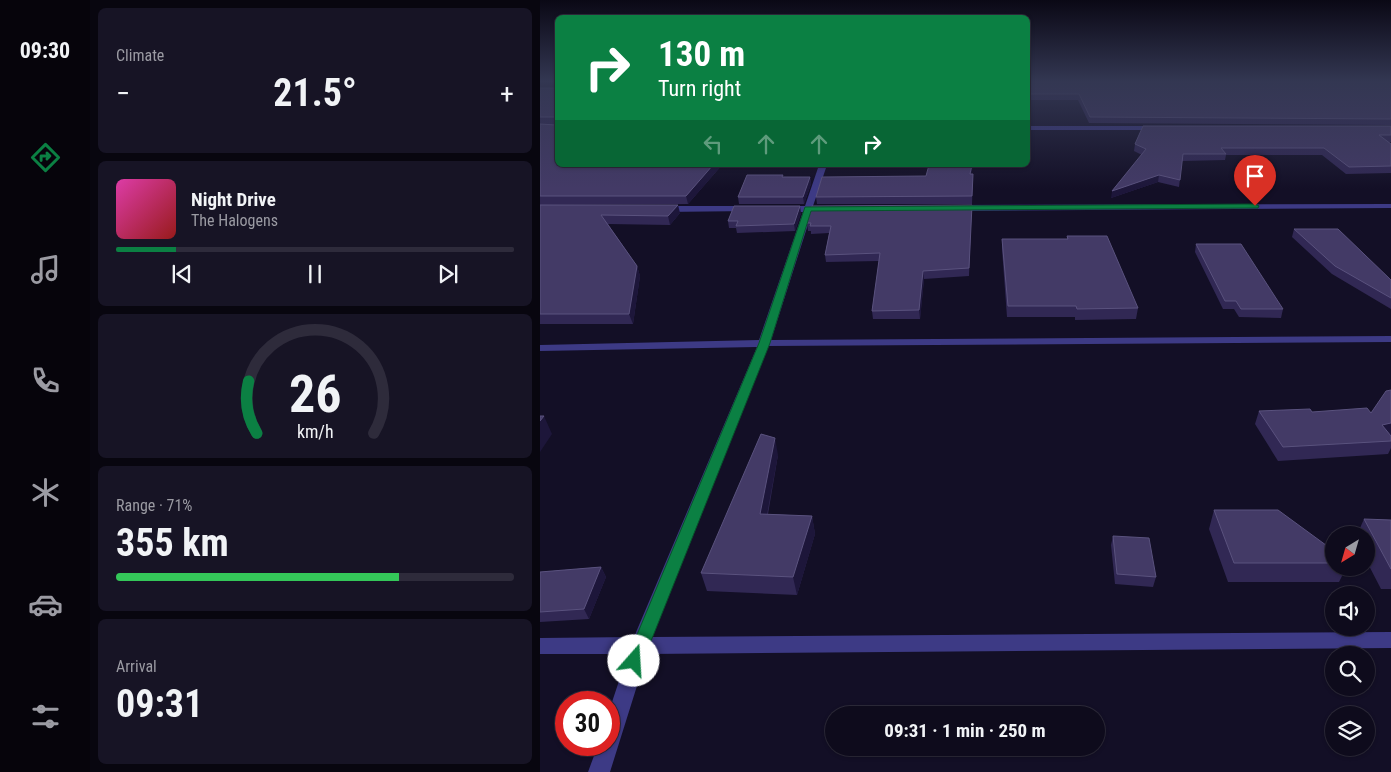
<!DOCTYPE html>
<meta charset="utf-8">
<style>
:root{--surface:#0e0b1c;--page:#171425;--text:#f1f3f6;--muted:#9b9ba3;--line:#2e2b3b;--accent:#0b8043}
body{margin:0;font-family:"Roboto Condensed",sans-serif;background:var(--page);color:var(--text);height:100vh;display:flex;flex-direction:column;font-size:19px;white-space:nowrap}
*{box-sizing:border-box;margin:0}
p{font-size:16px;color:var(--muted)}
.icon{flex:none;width:28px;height:28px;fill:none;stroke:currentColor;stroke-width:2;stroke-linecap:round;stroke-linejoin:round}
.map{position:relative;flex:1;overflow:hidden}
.side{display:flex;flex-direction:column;gap:8px;padding:8px;background:#08060f;width:450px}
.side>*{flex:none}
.hud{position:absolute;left:15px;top:15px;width:475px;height:152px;border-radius:8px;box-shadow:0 1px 4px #0004,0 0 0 1px var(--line);background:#0b8043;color:#fff;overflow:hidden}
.needle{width:32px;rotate:217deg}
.buttons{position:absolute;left:785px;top:526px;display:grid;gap:10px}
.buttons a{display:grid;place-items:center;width:50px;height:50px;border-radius:50%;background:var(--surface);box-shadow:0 1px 4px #0004,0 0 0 1px var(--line);font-size:25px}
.speed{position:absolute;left:15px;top:691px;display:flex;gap:10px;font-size:25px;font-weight:700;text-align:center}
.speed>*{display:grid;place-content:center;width:65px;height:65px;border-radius:50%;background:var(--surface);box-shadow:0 1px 4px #0004,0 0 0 1px var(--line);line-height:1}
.speed .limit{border:8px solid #d22;background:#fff;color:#111}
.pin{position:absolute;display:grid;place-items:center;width:42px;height:42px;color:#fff;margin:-51px -21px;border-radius:50% 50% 50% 0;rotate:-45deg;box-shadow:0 0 5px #0007}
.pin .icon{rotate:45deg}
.me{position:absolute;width:55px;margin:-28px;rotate:19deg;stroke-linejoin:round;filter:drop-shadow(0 0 4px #0008)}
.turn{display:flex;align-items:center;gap:18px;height:105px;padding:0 20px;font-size:22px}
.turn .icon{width:65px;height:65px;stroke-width:2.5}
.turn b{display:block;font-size:35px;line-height:42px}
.lanes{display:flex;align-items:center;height:48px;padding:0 20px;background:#0003;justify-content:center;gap:25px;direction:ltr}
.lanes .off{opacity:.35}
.big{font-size:38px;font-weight:700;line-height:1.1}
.side .tile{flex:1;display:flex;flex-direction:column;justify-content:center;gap:8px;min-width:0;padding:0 18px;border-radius:8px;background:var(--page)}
.side .dial{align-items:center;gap:0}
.dial svg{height:130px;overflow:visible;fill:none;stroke:var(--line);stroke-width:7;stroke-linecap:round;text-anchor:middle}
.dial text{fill:var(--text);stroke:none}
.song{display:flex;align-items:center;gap:15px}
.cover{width:60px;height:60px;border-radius:8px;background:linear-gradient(135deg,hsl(320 70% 55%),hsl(0 70% 35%))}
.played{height:5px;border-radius:2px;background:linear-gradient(90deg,var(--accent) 15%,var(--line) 15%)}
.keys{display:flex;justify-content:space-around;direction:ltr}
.heat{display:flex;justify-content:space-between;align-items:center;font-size:28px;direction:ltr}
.charge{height:8px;border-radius:4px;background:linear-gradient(90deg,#34c759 71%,var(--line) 0)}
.trip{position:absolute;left:285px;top:706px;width:280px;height:50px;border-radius:25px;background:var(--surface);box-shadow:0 1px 4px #0004,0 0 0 1px var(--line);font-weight:700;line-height:50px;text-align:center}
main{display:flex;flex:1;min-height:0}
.menu{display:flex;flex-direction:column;width:90px;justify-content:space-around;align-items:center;background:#06040b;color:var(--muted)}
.menu .icon{width:35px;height:35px}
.menu .on{color:var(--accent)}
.menu b{font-size:22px;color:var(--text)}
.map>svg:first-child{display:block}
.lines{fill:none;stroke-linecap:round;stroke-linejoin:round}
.minor{fill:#3d3a85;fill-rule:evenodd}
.wall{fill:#312854}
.shaded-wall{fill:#1d163a}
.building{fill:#433a66;stroke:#5a527e}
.route{fill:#0b8043;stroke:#07532c}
</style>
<main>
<nav class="menu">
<b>09:30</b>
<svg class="icon on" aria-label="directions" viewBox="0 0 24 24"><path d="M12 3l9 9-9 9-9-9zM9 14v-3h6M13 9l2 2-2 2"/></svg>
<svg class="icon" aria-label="music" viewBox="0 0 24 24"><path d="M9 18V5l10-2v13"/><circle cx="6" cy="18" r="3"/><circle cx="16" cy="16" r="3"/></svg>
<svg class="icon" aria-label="phone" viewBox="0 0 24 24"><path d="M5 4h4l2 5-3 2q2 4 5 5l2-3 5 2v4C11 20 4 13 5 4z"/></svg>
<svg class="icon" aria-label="climate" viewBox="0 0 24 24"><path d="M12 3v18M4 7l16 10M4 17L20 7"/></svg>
<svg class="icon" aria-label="car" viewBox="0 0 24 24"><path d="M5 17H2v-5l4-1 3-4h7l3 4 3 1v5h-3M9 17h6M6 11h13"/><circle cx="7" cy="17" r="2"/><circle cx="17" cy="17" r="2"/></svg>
<svg class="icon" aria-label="filters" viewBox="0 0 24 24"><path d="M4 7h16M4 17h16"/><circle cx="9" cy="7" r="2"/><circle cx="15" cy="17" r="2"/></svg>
</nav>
<section class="side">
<div class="tile"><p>Climate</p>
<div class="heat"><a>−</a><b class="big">21.5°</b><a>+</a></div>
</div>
<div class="tile">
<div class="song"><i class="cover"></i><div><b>Night Drive</b><p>The Halogens</p></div></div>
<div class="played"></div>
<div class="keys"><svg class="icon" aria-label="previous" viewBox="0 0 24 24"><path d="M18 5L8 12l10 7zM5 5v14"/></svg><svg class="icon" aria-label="pause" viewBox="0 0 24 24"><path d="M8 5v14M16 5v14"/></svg><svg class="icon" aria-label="next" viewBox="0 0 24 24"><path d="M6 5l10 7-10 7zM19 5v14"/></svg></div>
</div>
<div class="tile dial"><svg viewBox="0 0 100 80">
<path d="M14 69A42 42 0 1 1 86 69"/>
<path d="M14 69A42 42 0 0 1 9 37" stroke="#0b8043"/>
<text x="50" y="56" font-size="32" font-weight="700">26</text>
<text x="50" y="72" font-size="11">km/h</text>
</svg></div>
<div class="tile"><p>Range · 71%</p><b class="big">355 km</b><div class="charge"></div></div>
<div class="tile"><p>Arrival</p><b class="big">09:31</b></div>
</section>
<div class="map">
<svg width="851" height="772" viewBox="0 0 851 772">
<rect width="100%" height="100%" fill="#130f26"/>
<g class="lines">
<path class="minor" d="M488 126H617L620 128 617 130H488Z
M279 165H287L273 206H287L291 209 287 212H272L231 340 851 336V342L228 346 112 637 851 632V648L107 654 70 772H48L58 745H69V711L88 654H0V638L94 637 217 347 0 351V345L219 340 263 212H245L241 209 245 206H265Z
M851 204V208L415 211 411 208 415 205Z
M210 206 214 209 213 211 122 212 118 209 122 206Z"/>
</g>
<path class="wall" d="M488 81H851V125L549 123 538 100H488Z
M0 88 182 165 148 204 0 205V124H16H0Z
M851 126V142H849L851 144V173L806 174 782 155H686L685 160 642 161 639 187 618 182 571 198 602 155 594 151 595 144Z
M433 174 432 204H277L276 197 386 176Z
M243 177H270L271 184 264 204H199L198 197Z
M0 205 140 213 130 225 68 224 97 266 100 276 93 324H0Z
M432 205 429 276 384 279 380 319H333L332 311 339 261 286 262 285 255 289 233 271 234V231H268L267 223Z
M261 213 255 231 197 233 196 228H189L188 221Z
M754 229 851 280V309L792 274 752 237Z
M527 236 598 308 596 319 535 320V317H467L462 249V239H527Z
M656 244 743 309 741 318 699 317 694 309H683L655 252Z
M851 390V435H850L851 436V448L848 454 738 461 715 424 719 411 831 413Z
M238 455 228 514 272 516 275 534 257 595 167 591 161 573Z
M674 510 794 551V568H806L799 582H688L669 529Z
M824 519 851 520V589H841L826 560V535H817Z
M573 536 616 577 613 587 575 584 571 545Z
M61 567 66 577 49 619 0 622V572Z"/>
<path class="shaded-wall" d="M173 165H182L148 204 146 196Z
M432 165H433L430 181V174Z
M619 175 618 182 571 198 572 191Z
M270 177 271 184 264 204 263 197Z
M138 205 140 213 130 225 128 216Z
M260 206 261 213 255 231 254 224Z
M97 266 100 276 93 324 89 314Z
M383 271 384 279 380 319 379 310Z
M4 416 12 434 0 452V421Z
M851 423V435L835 439 842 425Z
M235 438 238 455 224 531 220 514Z
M272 516 275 534 257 595 253 577Z
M61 567 66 577 49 619 44 609Z"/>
<path class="building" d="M488 81H851V119L550 117 539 94H488Z
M0 88H18V119L16 117H0Z
M18 119V165H173L146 196H0V124L16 125Z
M603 126H851V135H839L851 144V166L809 167 784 148H681L686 154H643L640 180 619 175 572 191 606 149 595 144Z
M389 165H432L430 174H433L432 196 276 197 282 177 386 176Z
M207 175H243L242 177H270L263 197H198Z
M0 205H138L128 216 61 215 97 266 89 314H0Z
M432 205 429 268 383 271 379 310 332 311 340 253 285 255 291 226H270L271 223H267L272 206Z
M194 206H260L254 224 196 226 198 221H188Z
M754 229H798L851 280V298L795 266Z
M527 236H567L598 308 537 309 536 306H468L462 239H528Z
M656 244H701L743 309H701L696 301H685Z
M851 390V423L842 425 851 436V441L743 447 719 411 770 409 772 412 827 408 831 413 846 391Z
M0 416H4L0 421Z
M221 434 235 438 220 514 272 516 253 577 161 573Z
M674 510H738L794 551V563H694Z
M824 519 851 520V569Z
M573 536 609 538 616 577 577 574Z
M61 567 44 609 0 612V572Z"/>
<linearGradient id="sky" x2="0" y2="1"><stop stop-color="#0a0815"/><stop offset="0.43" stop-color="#333752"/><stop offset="1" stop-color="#333752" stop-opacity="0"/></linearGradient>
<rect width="851" height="189" fill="url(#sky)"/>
<path class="route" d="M715 204 719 206 718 208 271 211 230 343 103 661 101 667 94 669 88 667 86 661 219 343 265 207Z"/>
</svg>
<div class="buttons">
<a><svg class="needle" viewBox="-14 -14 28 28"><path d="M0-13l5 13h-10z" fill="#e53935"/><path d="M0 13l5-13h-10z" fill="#9b9ba3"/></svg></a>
<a><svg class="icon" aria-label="sound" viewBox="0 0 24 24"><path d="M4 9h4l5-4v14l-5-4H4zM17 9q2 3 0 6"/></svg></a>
<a><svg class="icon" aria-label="search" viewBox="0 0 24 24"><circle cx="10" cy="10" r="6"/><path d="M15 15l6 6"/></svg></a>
<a><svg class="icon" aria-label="layers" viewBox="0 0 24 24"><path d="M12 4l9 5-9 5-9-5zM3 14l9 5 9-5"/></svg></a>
</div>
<div class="speed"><div class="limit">30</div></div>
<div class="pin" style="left:715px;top:206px;background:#d93025"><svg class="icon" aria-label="arrive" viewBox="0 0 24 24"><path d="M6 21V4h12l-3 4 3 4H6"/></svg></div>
<svg class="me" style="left:94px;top:661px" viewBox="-20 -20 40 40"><circle r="19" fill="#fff"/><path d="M0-13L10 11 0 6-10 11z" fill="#0b8043"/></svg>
<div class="trip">09:31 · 1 min · 250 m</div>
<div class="hud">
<div class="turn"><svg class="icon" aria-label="right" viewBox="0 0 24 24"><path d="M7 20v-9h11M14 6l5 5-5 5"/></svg><div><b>130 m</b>Turn right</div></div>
<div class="lanes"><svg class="icon off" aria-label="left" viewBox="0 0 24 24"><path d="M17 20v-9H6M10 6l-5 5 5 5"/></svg><svg class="icon off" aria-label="ahead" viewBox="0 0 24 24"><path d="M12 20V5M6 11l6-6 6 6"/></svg><svg class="icon off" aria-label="ahead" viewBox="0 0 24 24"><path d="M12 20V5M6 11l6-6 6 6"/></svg><svg class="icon" aria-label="right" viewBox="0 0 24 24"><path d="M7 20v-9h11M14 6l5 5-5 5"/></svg></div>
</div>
</div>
</main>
